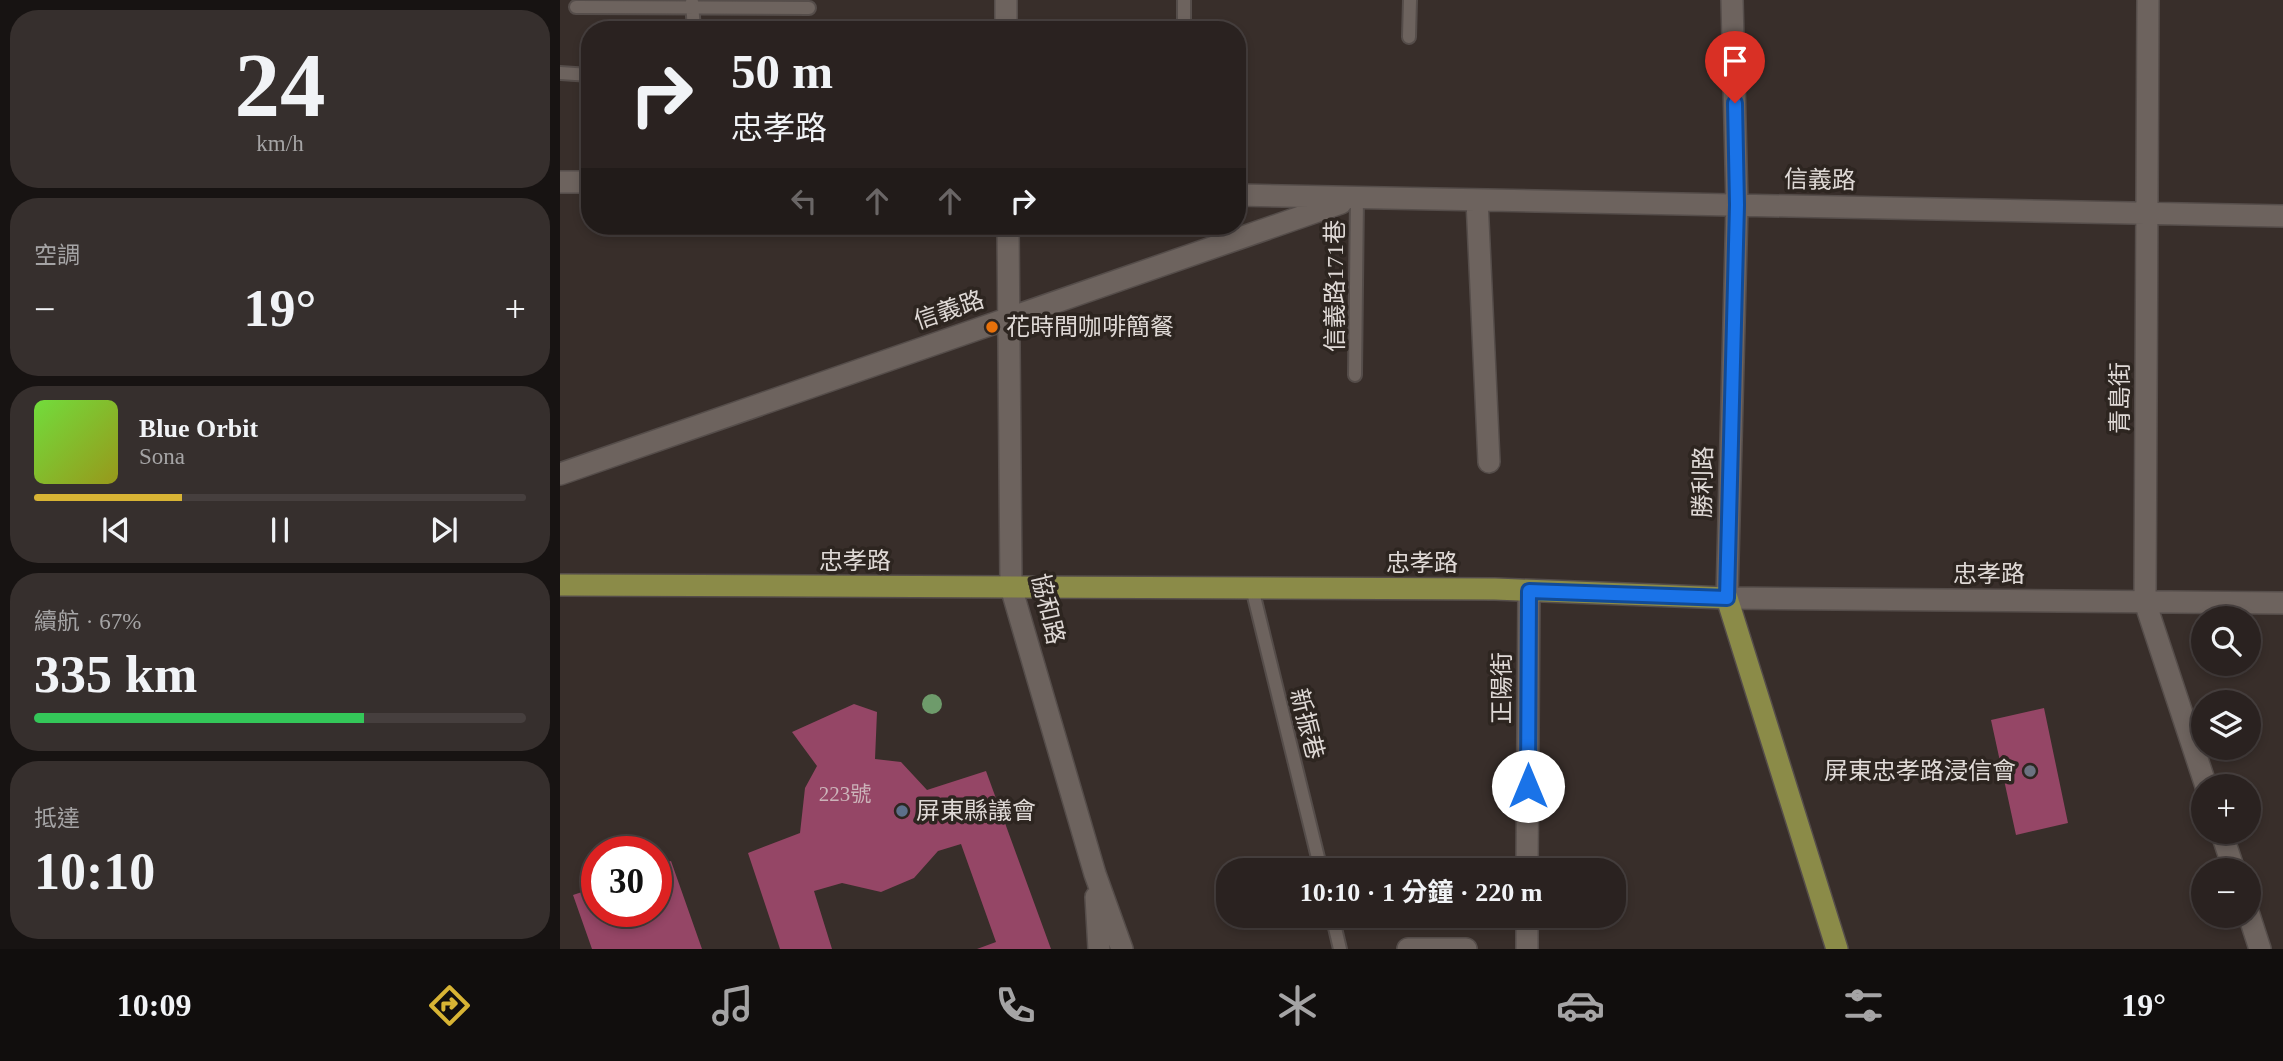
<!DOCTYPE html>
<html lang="zh-TW">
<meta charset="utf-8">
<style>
:root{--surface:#2a2220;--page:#362f2d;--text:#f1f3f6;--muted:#a5a4a5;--line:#463f3e;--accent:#d8b434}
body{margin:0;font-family:"Times New Roman","Noto Sans TC",serif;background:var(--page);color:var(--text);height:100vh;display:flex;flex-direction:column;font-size:26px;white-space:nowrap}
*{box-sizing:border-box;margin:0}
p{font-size:23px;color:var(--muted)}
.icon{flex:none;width:38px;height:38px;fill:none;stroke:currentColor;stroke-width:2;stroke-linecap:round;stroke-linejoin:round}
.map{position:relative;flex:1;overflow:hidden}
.details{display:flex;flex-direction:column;gap:10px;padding:10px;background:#171312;width:560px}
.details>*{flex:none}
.top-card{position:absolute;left:21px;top:21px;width:665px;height:214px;border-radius:28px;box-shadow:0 4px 10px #0003,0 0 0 2px var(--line);background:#2a2220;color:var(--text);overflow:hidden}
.tools{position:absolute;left:1631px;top:606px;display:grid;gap:14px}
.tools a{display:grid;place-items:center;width:70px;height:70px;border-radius:50%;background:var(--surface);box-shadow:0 4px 10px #0003,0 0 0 2px var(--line);font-size:35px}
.speed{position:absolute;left:21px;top:836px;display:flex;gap:14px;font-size:35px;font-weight:700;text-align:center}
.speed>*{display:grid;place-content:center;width:91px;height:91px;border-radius:50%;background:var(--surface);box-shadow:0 4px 10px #0003,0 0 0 2px var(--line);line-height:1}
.speed .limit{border:10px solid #d22;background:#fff;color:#111}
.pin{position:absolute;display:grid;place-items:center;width:60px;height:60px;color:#fff;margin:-72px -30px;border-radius:50% 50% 50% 0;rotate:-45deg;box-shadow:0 0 7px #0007}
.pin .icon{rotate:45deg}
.me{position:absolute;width:77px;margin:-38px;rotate:0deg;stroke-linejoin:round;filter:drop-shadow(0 0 5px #0008)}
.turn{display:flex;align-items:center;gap:24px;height:147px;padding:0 35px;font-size:32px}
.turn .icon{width:91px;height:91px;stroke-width:2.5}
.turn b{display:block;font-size:49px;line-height:60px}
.lanes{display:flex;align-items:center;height:66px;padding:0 35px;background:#0003;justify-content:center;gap:35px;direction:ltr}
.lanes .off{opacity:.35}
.big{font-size:52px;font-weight:700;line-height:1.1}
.details .tile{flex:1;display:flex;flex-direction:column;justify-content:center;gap:10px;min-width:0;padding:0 24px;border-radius:28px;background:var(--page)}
.details .dial{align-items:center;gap:0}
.dial b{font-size:91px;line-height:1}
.song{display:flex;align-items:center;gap:21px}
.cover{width:84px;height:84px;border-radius:10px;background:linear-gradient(135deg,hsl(100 70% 55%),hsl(60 70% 35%))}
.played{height:7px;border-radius:4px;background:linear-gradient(90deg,var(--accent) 30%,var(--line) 30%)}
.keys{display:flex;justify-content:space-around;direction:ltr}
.heat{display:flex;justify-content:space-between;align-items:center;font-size:38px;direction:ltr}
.charge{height:10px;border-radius:5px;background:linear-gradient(90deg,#34c759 67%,var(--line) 0)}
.trip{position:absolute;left:656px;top:858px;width:410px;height:70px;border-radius:28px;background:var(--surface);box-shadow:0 4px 10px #0003,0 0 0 2px var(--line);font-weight:700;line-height:70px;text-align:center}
.tabs{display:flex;height:112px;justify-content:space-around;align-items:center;background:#110e0d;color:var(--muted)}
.tabs .icon{width:49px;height:49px}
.tabs .current{color:var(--accent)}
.tabs b{font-size:32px;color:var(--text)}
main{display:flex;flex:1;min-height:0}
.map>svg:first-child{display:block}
.building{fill:#954666}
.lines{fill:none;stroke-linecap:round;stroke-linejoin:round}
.lane-casing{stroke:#554d4a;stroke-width:16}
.street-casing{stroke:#554d4a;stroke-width:24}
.primary-casing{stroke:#554d4a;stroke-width:24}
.lane{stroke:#6d635e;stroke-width:12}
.street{stroke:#6d635e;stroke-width:21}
.primary{stroke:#8b8b48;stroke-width:21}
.tree{fill:#6e9b6b}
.route-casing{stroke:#114b97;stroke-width:18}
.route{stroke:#1a73e8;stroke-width:12}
.food-dot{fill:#e8710a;stroke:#2d2520;stroke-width:2.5}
.worship-dot{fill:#6b7280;stroke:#2d2520;stroke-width:2.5}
.service-dot{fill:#5c6f8a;stroke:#2d2520;stroke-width:2.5}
.labels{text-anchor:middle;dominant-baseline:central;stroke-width:7;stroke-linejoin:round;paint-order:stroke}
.number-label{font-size:21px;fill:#ccb4ba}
.street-label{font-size:24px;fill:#dfd9d6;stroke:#2d2520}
.poi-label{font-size:24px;fill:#dfd9d6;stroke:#2d2520;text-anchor:start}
</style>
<main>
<section class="details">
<div class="tile dial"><b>24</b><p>km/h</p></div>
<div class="tile"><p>空調</p>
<div class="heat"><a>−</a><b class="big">19°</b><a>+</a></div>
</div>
<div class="tile">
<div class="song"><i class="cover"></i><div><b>Blue Orbit</b><p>Sona</p></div></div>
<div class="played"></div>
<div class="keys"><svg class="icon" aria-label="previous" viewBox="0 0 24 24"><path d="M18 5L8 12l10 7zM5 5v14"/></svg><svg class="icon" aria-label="pause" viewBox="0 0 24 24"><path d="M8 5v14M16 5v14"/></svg><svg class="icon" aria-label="next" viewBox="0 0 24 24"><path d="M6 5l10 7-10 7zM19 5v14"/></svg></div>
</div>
<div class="tile"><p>續航 · 67%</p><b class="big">335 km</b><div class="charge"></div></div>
<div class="tile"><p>抵達</p><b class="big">10:10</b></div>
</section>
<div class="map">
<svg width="1723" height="949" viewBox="0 0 1723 949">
<rect width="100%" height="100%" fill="#382e2a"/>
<path class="building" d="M294 704 317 712 315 759 341 762 367 790 426 771 491 949H417L436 942 401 844 378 851 354 878 321 892 282 883 254 891 272 949H220L188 853 240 833 245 788 257 766 232 732Z
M1484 708 1508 823 1456 835 1431 720Z
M111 861 142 949H32L13 895 37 887V912H96V866Z"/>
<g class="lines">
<defs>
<path id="lane" d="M624 0V30
M132 2 134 30
M16 7 249 8
M849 37 850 0
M0 73 30 75
M795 375 797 197
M692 588 761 870
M772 915 780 949"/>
<path id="street" d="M446 0V30
M1172 0 1177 205 1167 598 1723 603
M1588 0 1585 602 1646 786
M0 182H30
M677 195 1723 216
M917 200 929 462
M448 226 451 587 535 874 562 949
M0 474 781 203
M1661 831 1674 870
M967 870 969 591
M536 897 539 949
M1689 915 1700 949
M848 949H906
M967 949V915"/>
<path id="primary" d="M0 585 935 589 1167 598 1277 949"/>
</defs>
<use href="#lane" class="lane-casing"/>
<use href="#street" class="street-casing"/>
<use href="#primary" class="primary-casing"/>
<use href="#lane" class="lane"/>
<use href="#street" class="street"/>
<use href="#primary" class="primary"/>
</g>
<circle class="tree" cx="372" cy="704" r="10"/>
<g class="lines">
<defs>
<path id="route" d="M968 786 969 591 1167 598 1177 205 1175 103"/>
</defs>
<use href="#route" class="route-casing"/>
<use href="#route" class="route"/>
</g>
<circle class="food-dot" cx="432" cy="327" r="7"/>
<circle class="worship-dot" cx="1470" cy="771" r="7"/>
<circle class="service-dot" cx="342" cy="811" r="7"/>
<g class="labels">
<g class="number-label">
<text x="285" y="794">223號</text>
</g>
<g class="street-label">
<text transform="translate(1260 180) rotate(1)">信義路</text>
<text transform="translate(775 286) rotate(-90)">信義路171巷</text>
<text transform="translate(389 310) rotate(-19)">信義路</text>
<text transform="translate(1560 398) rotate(-90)">青島街</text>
<text transform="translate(1143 482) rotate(-89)">勝利路</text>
<text x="295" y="561">忠孝路</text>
<text x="862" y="563">忠孝路</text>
<text x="1429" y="574">忠孝路</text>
<text transform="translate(488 609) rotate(77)">協和路</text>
<text transform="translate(942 688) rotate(-90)">正陽街</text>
<text transform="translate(747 724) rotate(76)">新振巷</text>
</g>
<g class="poi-label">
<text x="446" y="327">花時間咖啡簡餐</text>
<text x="1456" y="771" text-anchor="end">屏東忠孝路浸信會</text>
<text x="356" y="811">屏東縣議會</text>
</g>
</g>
</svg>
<div class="tools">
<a><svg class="icon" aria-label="search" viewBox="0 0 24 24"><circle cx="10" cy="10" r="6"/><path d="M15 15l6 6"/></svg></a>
<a><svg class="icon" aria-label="layers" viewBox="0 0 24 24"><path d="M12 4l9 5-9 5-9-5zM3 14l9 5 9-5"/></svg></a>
<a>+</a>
<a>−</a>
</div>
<div class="speed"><div class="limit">30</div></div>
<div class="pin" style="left:1175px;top:103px;background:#d93025"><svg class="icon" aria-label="arrive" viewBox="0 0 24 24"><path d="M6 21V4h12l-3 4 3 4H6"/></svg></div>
<svg class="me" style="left:968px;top:786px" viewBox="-20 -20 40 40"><circle r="19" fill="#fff"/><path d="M0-13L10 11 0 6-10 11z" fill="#1a73e8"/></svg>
<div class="trip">10:10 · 1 分鐘 · 220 m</div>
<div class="top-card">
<div class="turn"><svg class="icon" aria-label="right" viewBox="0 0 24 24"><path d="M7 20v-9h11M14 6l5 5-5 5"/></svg><div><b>50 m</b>忠孝路</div></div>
<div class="lanes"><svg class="icon off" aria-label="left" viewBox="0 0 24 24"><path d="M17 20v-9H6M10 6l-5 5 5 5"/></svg><svg class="icon off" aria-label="ahead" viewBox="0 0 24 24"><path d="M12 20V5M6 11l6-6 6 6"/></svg><svg class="icon off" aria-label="ahead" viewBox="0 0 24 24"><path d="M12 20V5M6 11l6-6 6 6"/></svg><svg class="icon" aria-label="right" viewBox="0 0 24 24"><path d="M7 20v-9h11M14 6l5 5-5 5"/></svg></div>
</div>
</div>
</main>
<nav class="tabs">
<b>10:09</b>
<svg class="icon current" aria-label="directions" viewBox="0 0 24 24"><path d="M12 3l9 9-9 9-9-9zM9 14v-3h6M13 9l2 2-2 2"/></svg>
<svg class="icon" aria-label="music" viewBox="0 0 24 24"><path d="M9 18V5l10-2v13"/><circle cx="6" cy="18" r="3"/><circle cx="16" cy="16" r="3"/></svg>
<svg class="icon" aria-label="phone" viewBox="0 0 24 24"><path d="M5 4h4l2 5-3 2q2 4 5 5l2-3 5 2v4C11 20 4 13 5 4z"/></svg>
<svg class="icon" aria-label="climate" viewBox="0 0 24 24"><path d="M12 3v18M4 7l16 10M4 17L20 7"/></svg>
<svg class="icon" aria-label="car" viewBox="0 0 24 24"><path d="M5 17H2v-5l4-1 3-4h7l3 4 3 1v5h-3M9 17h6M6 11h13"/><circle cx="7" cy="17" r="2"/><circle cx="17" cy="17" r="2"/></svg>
<svg class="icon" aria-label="filters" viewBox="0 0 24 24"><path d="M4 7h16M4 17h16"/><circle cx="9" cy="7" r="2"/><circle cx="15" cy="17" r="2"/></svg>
<b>19°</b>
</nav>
